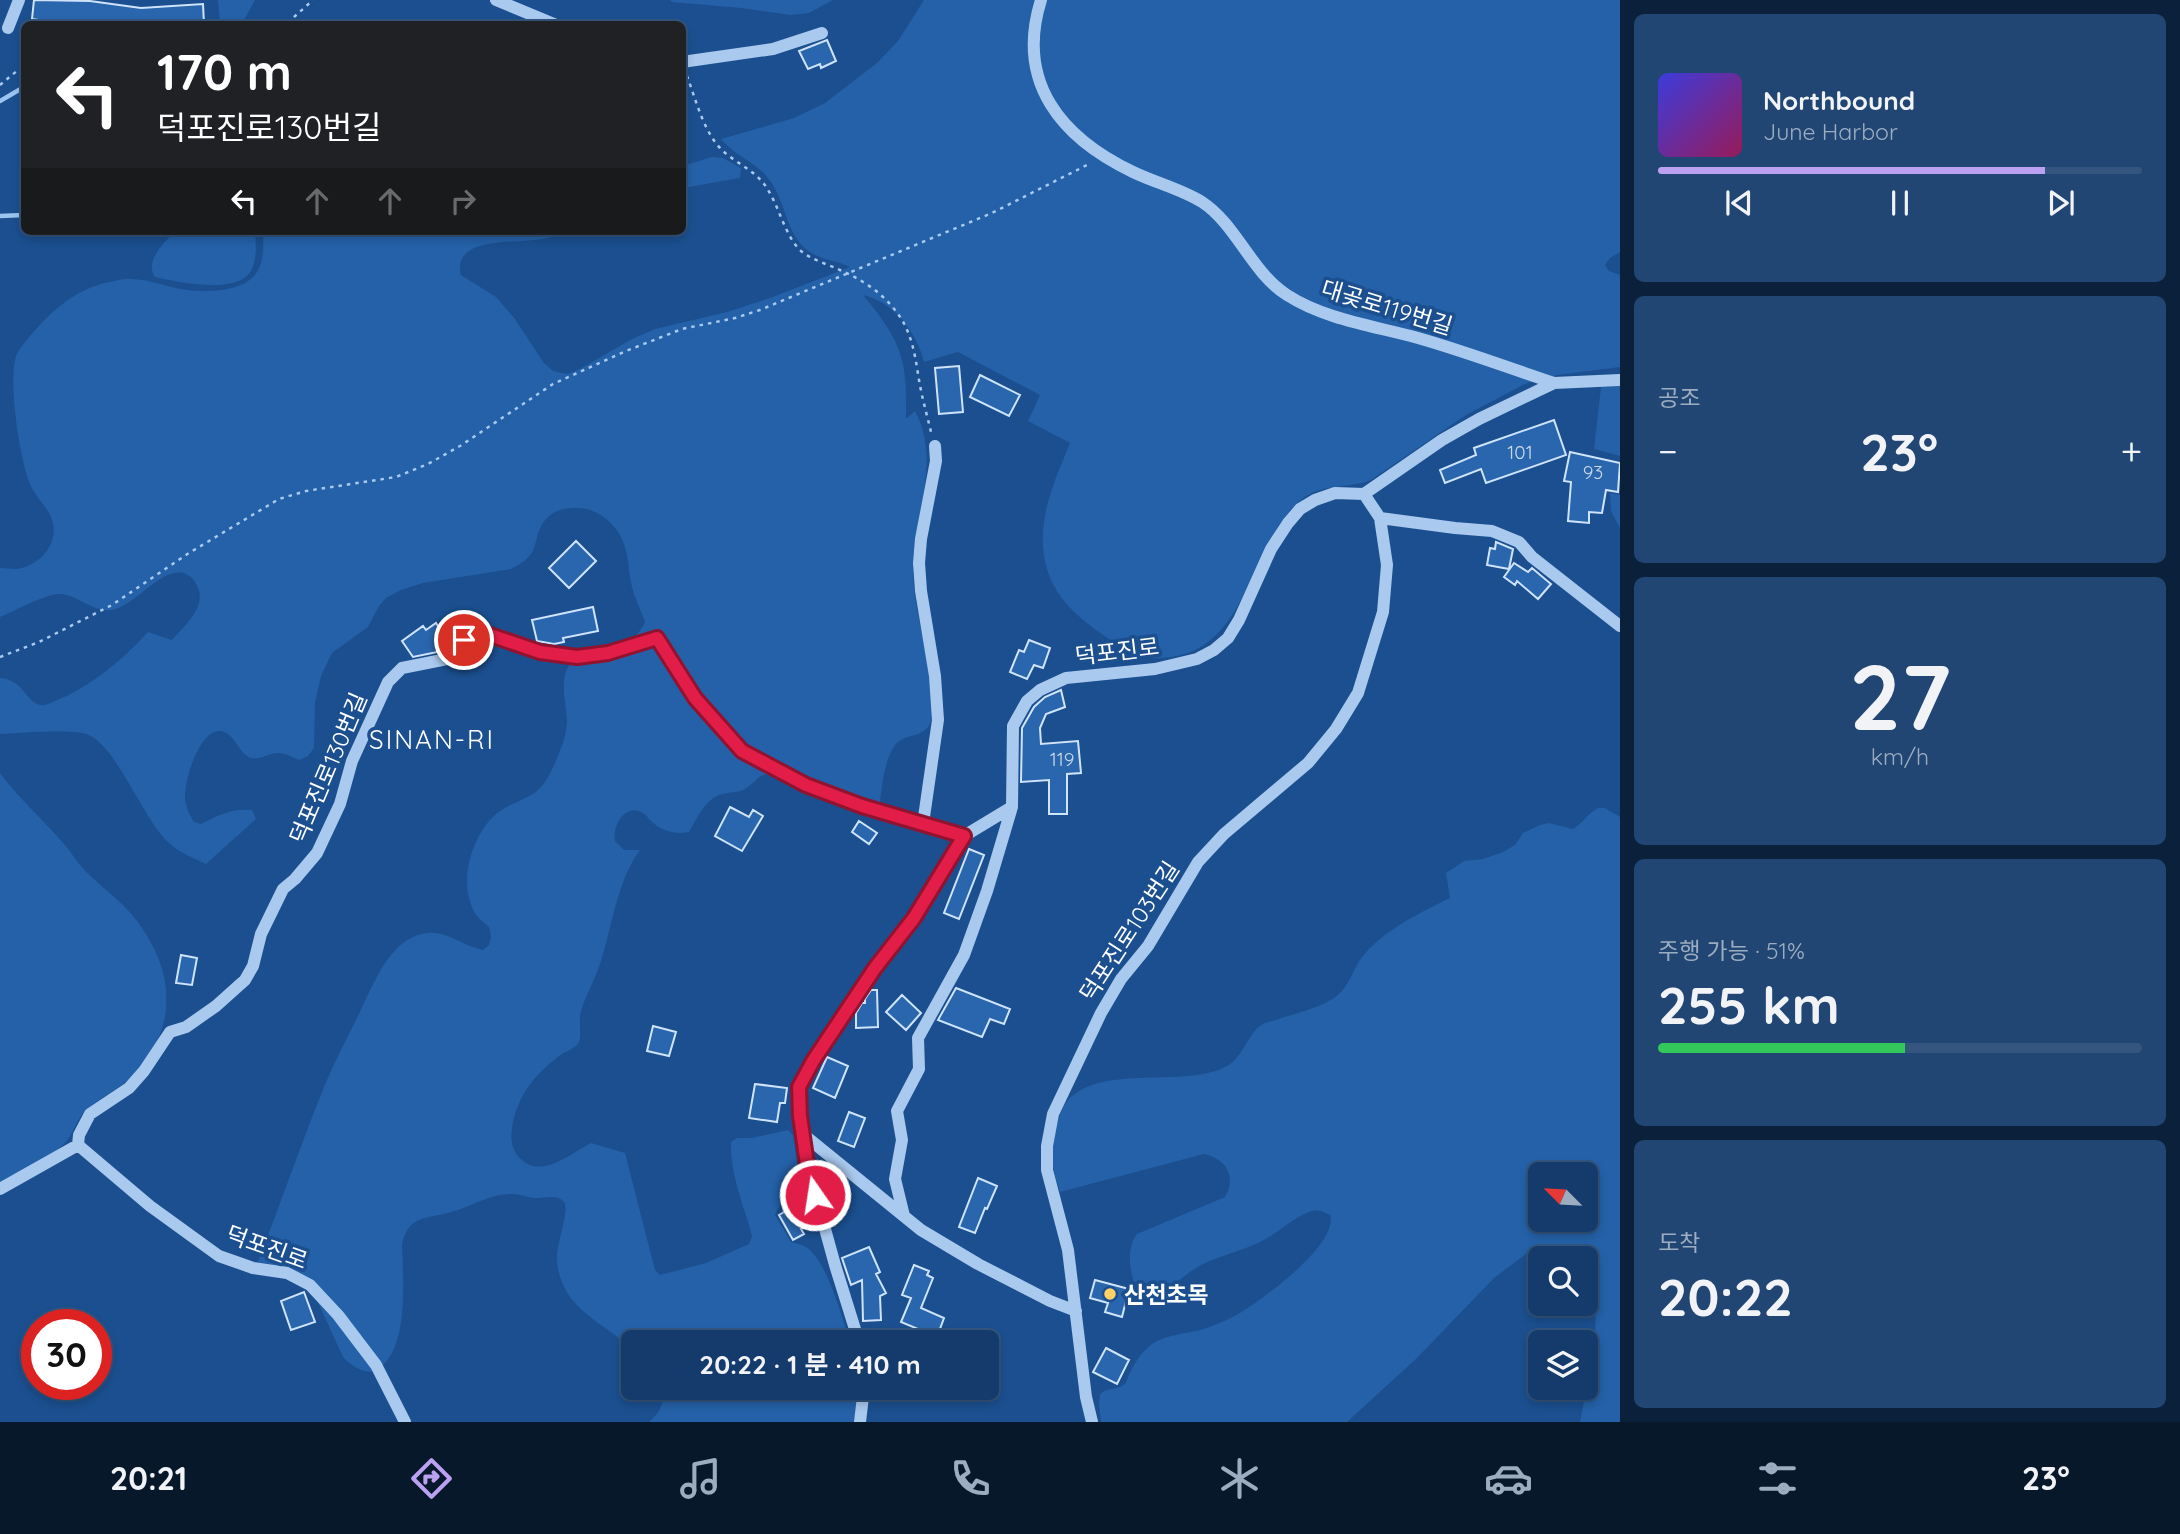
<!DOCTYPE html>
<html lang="ko">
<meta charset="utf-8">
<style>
:root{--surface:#143b6b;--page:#214673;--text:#f1f3f6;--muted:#9dadc1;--line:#33557e;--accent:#bca0f2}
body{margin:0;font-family:Quicksand,"Noto Sans KR",sans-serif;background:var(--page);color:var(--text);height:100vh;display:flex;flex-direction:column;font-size:26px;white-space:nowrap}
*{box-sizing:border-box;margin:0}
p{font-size:23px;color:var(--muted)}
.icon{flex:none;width:38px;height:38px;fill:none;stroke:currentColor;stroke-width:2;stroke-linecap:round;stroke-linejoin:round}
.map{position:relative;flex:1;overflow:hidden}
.panel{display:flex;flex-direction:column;gap:14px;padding:14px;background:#0b203b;width:560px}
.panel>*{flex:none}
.guide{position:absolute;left:21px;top:21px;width:665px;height:214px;border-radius:10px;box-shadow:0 4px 10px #0003,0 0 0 2px var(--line);background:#202124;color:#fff;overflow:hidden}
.needle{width:46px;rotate:294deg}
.tools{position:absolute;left:1528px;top:1162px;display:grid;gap:14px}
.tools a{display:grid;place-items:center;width:70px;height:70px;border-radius:10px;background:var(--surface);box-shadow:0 4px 10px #0003,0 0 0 2px var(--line);font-size:35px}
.speed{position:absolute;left:21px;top:1309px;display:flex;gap:14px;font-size:35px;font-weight:700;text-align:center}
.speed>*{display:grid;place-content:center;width:91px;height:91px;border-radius:50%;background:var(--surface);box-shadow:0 4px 10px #0003,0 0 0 2px var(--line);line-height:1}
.speed .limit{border:10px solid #d22;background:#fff;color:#111}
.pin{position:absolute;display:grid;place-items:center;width:60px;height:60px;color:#fff;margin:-30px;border:4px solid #fff;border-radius:50%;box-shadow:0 2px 7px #0007}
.me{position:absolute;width:77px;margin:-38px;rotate:347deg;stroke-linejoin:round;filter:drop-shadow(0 0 5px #0008)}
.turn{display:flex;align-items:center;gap:24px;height:147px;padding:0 21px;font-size:32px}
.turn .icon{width:91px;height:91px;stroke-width:2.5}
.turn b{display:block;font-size:49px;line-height:60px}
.lanes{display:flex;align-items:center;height:66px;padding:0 21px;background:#0003;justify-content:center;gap:35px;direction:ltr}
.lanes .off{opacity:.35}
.big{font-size:52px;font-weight:700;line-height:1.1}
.panel .card{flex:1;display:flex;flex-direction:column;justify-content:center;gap:10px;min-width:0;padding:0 24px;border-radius:10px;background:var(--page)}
.panel .dial{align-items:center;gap:0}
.dial b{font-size:91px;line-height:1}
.song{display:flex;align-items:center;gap:21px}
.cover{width:84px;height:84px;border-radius:10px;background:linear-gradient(135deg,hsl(240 70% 55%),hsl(330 70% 35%))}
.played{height:7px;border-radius:4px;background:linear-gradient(90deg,var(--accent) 80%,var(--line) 80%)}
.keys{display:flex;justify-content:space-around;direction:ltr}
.heat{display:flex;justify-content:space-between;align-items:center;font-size:38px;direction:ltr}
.charge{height:10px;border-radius:5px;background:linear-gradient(90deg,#34c759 51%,var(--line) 0)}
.trip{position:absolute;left:621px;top:1330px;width:378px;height:70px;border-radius:10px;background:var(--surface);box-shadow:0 4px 10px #0003,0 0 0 2px var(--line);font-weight:700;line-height:70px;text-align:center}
.tabs{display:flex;height:112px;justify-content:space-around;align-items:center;background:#08182b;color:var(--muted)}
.tabs .icon{width:49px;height:49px}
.tabs .on{color:var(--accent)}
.tabs b{font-size:32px;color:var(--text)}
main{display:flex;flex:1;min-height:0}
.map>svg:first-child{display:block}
.green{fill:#2461a8;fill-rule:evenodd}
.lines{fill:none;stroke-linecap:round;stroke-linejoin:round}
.stream{stroke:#9cc4f0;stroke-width:4.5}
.building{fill:#2a66ad;stroke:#cfe3fa;stroke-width:2}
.path{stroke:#a9c9ee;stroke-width:2.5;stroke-dasharray:3.5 5;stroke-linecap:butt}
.minor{stroke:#a9c9ee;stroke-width:12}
.route-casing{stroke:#92132f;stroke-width:18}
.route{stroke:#e11d48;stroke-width:12}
.poi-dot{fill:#ffd166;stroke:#1b4f8f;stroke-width:2.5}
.labels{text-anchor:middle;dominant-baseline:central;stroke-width:7;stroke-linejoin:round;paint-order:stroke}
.number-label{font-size:19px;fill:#cad9ea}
.street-label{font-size:23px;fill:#fff;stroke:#1b4f8f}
.poi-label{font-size:23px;font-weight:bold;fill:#fff;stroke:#1b4f8f;text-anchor:start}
.quarter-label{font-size:26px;letter-spacing:2px;fill:#fff;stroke:#1b4f8f}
</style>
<main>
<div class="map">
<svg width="1620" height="1422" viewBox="0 0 1620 1422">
<rect width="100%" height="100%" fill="#1b4f8f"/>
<path class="green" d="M218 0H255L242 24H220Z
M670 0H833L809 13 791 15 741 8 672 2Z
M924 0H1620V252L1610 258 1605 265 1609 271 1620 275V367L1558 375 1527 383 1466 415 1371 480C1348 489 1321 483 1301 500 1254 539 1250 624 1195 650 1180 657 1160 660 1143 657 1130 654 1116 644 1106 637 1071 613 1045 589 1043 545 1041 509 1057 475 1070 443L1028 421 1040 395 958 352 924 362C917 333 894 302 863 295 878 313 895 334 901 357 907 376 906 398 906 419L915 411C942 461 914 514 913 568 913 613 931 655 932 700 932 707 933 715 931 721 926 736 912 734 901 740 886 747 881 789 880 804L873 810 779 776C758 770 760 780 745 789 738 793 730 792 722 794 705 799 698 817 689 832 676 835 662 831 652 822 648 818 645 813 639 811 623 806 612 828 615 841L624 850H640C618 879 612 926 601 961 596 978 586 994 581 1011 578 1020 582 1034 579 1042 576 1048 567 1051 562 1054 536 1073 517 1095 512 1128 510 1141 512 1152 523 1161 543 1178 573 1152 591 1143L625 1153 655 1270 660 1275 706 1263 749 1244 752 1236C744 1204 730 1177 731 1142L737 1138H752L788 1130 793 1135 800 1184C792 1194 779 1203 775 1215L791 1242C798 1244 805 1245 811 1251 830 1271 841 1315 850 1342H634L633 1349C613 1331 583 1317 568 1294 562 1284 557 1271 557 1259 556 1245 570 1210 564 1202 556 1193 544 1199 534 1198 526 1197 520 1194 513 1194 491 1193 471 1207 451 1212 440 1216 425 1216 415 1222 407 1227 404 1236 402 1244 403 1278 410 1352 376 1370 366 1376 350 1365 343 1357L315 1296 285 1267 258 1262C281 1202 302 1141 326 1082 335 1061 346 1040 356 1020 369 994 385 949 413 937 442 924 456 944 483 950L489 945 491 937 489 927C482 921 475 916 472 907 459 878 473 834 496 814 510 802 530 800 542 786 549 777 555 764 559 753 564 742 566 733 567 722 567 704 558 680 570 664 586 641 626 662 645 622 641 610 635 599 632 587 628 571 629 554 622 539 614 522 595 507 576 508 565 508 554 510 546 519 529 539 545 553 511 569L423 583 401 590 386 598 379 606 368 627 332 653 321 676 315 703 314 748 308 756 299 760C292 757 285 753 278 753 268 753 256 763 247 756 237 749 233 731 219 731 199 732 185 779 185 796 185 805 189 814 194 822L201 824C218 815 232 808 252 810L256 819 206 864C193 858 180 853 169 843 143 820 115 742 86 734 67 729 21 733 0 734V678C24 680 25 701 40 705 46 706 50 703 55 701 92 686 122 660 148 632L172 640C184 626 208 606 197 586 195 581 191 576 186 574 162 564 136 607 111 610 91 612 79 595 60 594 48 593 14 611 0 617V568C5 568 11 569 16 569 39 566 60 544 52 520 48 507 35 497 30 484 20 462 5 368 19 350 44 317 73 287 115 281 120 280 126 278 131 279 150 279 169 288 188 290 215 293 258 291 262 258 264 249 263 240 263 231H563C556 235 550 238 542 239 520 244 451 235 461 275L496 297 515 319 544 363 553 371 567 374 580 369 632 339 655 329 727 312 770 298 850 267C838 261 822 260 810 252 785 236 786 198 767 177 754 161 736 157 721 139L794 118 825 103 877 63 898 41Z
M712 157 723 158 741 168 740 178 683 188V166Z
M175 231H255C256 243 257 257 252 269 239 296 178 282 155 277 144 261 164 243 175 231Z
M1620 386V456L1594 449 1601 387Z
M1610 493 1620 495V528L1611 511Z
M0 773C20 800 43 819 64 844 70 850 74 858 80 865 97 885 121 899 137 921 172 967 179 1020 141 1067 126 1086 105 1094 87 1109 76 1119 74 1134 64 1144 48 1160 19 1171 0 1182Z
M1598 808H1605L1620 817V1422H1580L1595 1343 1596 1302 1586 1277V1258H1570L1551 1248 1530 1251 1494 1278 1417 1358 1347 1422H1101L1099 1405 1100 1394C1108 1387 1119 1390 1125 1384 1127 1381 1128 1377 1129 1374 1135 1363 1141 1352 1152 1344 1166 1334 1187 1334 1204 1329 1215 1325 1228 1320 1238 1314 1262 1300 1339 1244 1330 1215 1322 1211 1318 1209 1309 1212 1293 1218 1278 1233 1262 1241 1243 1251 1221 1255 1201 1265 1177 1278 1169 1296 1140 1298 1131 1280 1124 1251 1137 1234L1225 1197C1237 1176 1226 1159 1204 1154L1060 1192C1058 1184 1054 1175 1053 1166 1050 1149 1057 1113 1068 1100 1103 1063 1186 1089 1227 1066 1243 1057 1248 1034 1261 1025 1265 1023 1272 1021 1276 1020 1295 1013 1326 1007 1340 993 1350 983 1354 968 1362 957 1384 930 1419 913 1450 898L1446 873 1464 861 1483 859 1503 852 1515 845 1523 833 1540 825 1549 823 1573 829C1583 823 1587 814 1598 808ZM1540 1174H1586V1220H1540Z
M662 1388H857L858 1392 854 1422H649C660 1412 666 1402 662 1388Z"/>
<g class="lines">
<path class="stream" d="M0 101 24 87
M0 216 24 215"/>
</g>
<path class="building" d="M34 0 90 1 141 8 203 4 204 24H60V23L32 19Z
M827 40 836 61 821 68 820 64 808 69 799 51Z
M959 366 963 412 939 414 935 368Z
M980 375 1020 395 1009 416 970 397Z
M1554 420 1566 455 1486 483 1481 469 1445 483 1440 470 1476 455 1474 448Z
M1570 452 1620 463 1618 492 1606 490 1602 513 1589 512V523L1568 521 1571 482 1564 481Z
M576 541 596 561 569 588 549 568Z
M1496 542 1513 549 1509 569 1487 565 1490 548 1495 549Z
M1514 563 1528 572 1532 568 1551 584 1538 599 1517 581 1515 585 1504 577Z
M593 607 598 631 563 638 564 642 554 644 537 641 532 620Z
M436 623 449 643 442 651 413 657 402 641 423 626 426 630Z
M1029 640 1050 648 1043 668 1034 665 1027 679 1010 672 1019 650 1024 652Z
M1061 690 1065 707 1046 714 1040 728 1041 744 1078 741 1081 773 1067 774V814H1049V780L1021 782 1022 728 1034 707 1045 697Z
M730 807 749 817 753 810 763 816 742 851 715 836Z
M859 821 877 833 869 844 852 832Z
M969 849 984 855 959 919 944 913Z
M181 955 197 958 192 985 176 983Z
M956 988 1010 1009 1004 1024 990 1019 982 1037 938 1020Z
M871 990H877L878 1027 856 1028V1013L862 1003H865V999Z
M902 995 921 1013 906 1030 886 1012Z
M653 1026 676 1032 669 1056 647 1051Z
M827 1057 848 1066 835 1098 813 1088Z
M755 1084 787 1088 785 1103H780L777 1122 749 1118Z
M849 1112 865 1118 854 1147 838 1141Z
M978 1178 997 1186 987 1209 985 1208 975 1233 959 1227Z
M798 1204 809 1225 801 1229 804 1234 793 1240 779 1215Z
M869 1247 880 1272 876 1274 886 1293 880 1296 881 1320 863 1321 862 1280 851 1285 842 1258Z
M914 1265 929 1271 927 1275 933 1278 921 1308 944 1318 937 1337 901 1322 911 1298 902 1295Z
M1095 1280 1129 1289 1122 1317 1105 1312 1108 1303 1090 1298Z
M304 1292 315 1322 291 1330 281 1301Z
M1106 1348 1129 1360 1117 1384 1093 1372Z"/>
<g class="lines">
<path class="path" d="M289 24 294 17 313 0
M687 76C696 100 704 134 724 152 739 165 758 172 768 190 780 209 785 236 801 251 812 260 827 264 840 270 861 279 881 292 895 310 912 331 915 355 919 380 922 398 927 415 931 432
M0 85 24 65
M0 657 39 642 112 605 189 553 279 499 306 491 396 477 428 464 460 446 553 384 626 351 682 329 735 318 760 310 992 213 1091 163"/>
<path class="minor" d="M496 0 554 24
M1041 0C1015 83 1062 138 1133 172 1156 183 1181 189 1202 202 1236 224 1252 273 1287 295 1326 320 1375 326 1418 338 1464 351 1509 368 1554 383
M8 28 19 0
M682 62 773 49 822 33
M1380 518 1455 528 1492 531 1519 542 1532 557 1620 626
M923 824 938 720 935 676 921 591 919 563 921 539 936 461 935 446
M804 1135 921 1230 978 1264 1050 1301 1076 1311
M78 1145 79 1135 90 1114 129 1088 144 1071 170 1032 186 1027 216 1006 245 980 253 966 261 934 283 889 295 879 317 853 340 804 352 761 388 682 402 668 447 659 464 640 490 635 540 651 577 657 608 653 657 638 695 698 742 751 806 785 862 806 964 836
M78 1145 150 1206 219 1256 253 1268 287 1273 310 1285 338 1315 376 1365 405 1422
M0 1189 78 1145
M904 1216 895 1179 902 1140 897 1111 919 1069 918 1038 964 955 987 891 1012 807
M859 1342 835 1265 809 1171 800 1116 799 1087 813 1061 875 968 914 918 964 836 1012 807 1013 726 1027 701 1040 690 1066 678 1155 669 1197 659 1214 650 1228 638 1239 620 1271 549 1288 523 1300 509 1315 500 1335 493 1364 494 1442 440 1479 419 1554 383 1620 380
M860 1422 864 1388
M1092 1422 1086 1397 1068 1250 1047 1170V1146L1053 1114 1101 1013 1121 979 1148 946 1198 862 1224 834 1308 763 1336 729 1358 693 1383 612 1387 565 1380 518 1364 494"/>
</g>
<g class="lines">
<defs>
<path id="route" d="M464 640 490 635 540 652 577 657 608 653 657 638 695 698 742 751 806 785 862 806 964 836 914 918 875 968 813 1061 799 1087 800 1116 808 1171 815 1195"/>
</defs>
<use href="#route" class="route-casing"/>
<use href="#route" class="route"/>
</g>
<circle class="poi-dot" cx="1110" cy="1294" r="7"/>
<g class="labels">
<g class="number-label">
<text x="1520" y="452">101</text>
<text x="1593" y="472">93</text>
<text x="1062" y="759">119</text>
</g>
<g class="street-label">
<text transform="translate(1387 307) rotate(17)">대곶로119번길</text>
<text transform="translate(1117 651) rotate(-7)">덕포진로</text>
<text transform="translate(328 768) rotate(-67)">덕포진로130번길</text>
<text transform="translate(1129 931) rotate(-57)">덕포진로103번길</text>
<text transform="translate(267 1247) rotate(20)">덕포진로</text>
</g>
<g class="poi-label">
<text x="1124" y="1294">산천초목</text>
</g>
<g class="quarter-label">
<text x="432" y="739">SINAN-RI</text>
</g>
</g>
</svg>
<div class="tools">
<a><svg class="needle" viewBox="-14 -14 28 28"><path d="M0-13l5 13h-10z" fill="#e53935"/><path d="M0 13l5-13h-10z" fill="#9dadc1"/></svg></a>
<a><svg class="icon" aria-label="search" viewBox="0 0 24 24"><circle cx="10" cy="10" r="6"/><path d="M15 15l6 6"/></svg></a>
<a><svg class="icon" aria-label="layers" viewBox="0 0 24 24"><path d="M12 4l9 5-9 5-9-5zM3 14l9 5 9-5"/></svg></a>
</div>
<div class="speed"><div class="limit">30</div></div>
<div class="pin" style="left:464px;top:640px;background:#d93025"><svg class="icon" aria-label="arrive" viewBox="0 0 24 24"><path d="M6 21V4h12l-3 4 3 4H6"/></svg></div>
<svg class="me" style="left:815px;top:1195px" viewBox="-20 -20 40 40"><circle r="17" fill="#e11d48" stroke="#fff" stroke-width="3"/><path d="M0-11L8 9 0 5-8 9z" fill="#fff"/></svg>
<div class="trip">20:22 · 1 분 · 410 m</div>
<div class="guide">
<div class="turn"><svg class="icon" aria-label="left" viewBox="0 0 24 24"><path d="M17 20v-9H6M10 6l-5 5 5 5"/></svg><div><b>170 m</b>덕포진로130번길</div></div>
<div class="lanes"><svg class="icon" aria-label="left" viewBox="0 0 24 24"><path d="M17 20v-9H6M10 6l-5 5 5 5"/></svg><svg class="icon off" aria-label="ahead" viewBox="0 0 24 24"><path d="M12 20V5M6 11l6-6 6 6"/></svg><svg class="icon off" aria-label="ahead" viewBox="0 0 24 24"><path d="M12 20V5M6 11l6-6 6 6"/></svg><svg class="icon off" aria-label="right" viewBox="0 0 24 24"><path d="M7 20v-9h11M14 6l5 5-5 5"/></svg></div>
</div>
</div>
<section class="panel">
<div class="card">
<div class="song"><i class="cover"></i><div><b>Northbound</b><p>June Harbor</p></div></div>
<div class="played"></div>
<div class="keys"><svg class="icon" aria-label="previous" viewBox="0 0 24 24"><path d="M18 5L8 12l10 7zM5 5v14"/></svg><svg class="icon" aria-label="pause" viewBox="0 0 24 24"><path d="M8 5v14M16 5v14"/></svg><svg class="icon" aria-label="next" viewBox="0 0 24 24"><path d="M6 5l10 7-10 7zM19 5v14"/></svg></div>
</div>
<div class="card"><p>공조</p>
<div class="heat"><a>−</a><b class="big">23°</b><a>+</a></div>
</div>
<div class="card dial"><b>27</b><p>km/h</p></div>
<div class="card"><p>주행 가능 · 51%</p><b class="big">255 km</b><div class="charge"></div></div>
<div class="card"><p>도착</p><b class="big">20:22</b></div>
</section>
</main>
<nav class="tabs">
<b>20:21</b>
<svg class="icon on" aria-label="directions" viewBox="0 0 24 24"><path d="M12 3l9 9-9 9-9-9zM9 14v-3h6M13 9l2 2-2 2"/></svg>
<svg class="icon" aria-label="music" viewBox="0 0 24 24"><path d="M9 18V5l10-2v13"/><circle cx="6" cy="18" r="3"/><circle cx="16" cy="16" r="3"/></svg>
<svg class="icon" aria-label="phone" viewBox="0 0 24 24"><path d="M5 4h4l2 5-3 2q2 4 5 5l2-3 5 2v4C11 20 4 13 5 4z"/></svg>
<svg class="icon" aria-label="climate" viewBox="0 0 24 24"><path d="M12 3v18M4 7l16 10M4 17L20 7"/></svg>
<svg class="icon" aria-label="car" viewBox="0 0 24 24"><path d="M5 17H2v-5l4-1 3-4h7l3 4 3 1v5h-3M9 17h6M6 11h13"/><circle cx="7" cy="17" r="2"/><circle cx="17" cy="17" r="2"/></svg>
<svg class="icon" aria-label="filters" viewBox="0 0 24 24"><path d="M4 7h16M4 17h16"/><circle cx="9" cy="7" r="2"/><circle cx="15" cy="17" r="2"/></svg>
<b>23°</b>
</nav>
